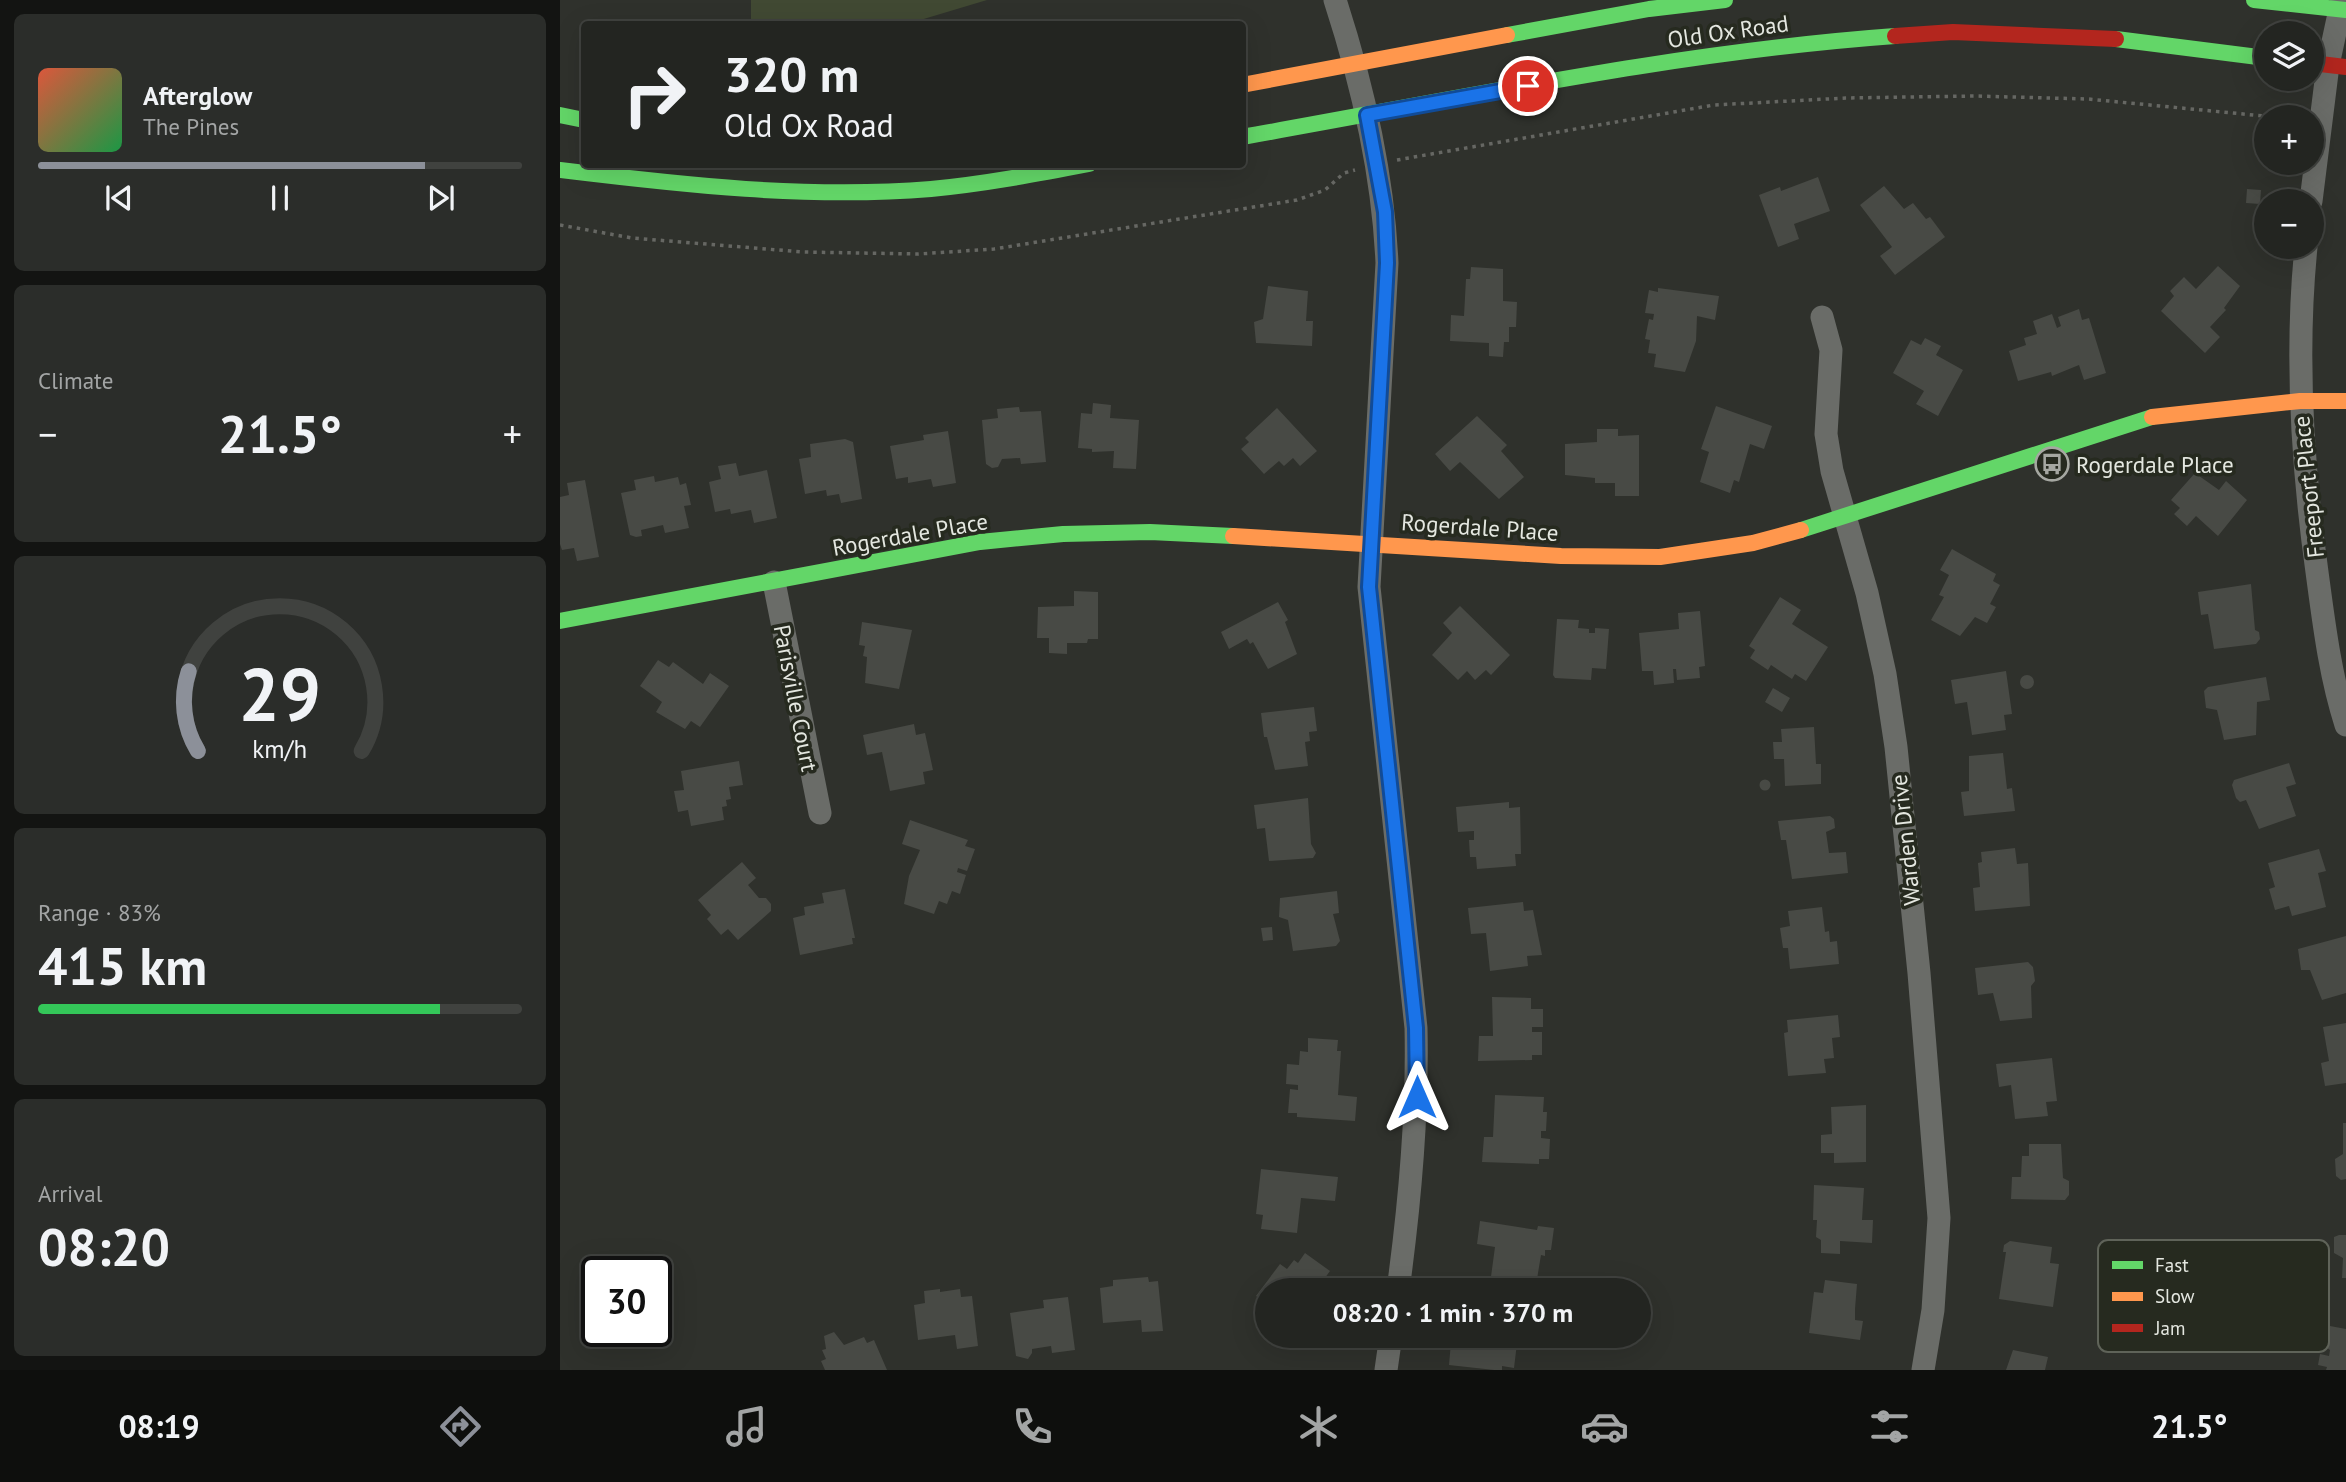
<!DOCTYPE html>
<meta charset="utf-8">
<style>
:root{--surface:#232521;--page:#2b2d2a;--text:#f1f3f6;--muted:#a3a5a5;--line:#40423f;--accent:#8c9099}
body{margin:0;font-family:"PT Sans",sans-serif;background:var(--page);color:var(--text);height:100vh;display:flex;flex-direction:column;font-size:26px;white-space:nowrap}
*{box-sizing:border-box;margin:0}
p{font-size:23px;color:var(--muted)}
.icon{flex:none;width:38px;height:38px;fill:none;stroke:currentColor;stroke-width:2;stroke-linecap:round;stroke-linejoin:round}
.map{position:relative;flex:1;overflow:hidden}
.details{display:flex;flex-direction:column;gap:14px;padding:14px;background:#131412;width:560px}
.details>*{flex:none}
.top-card{position:absolute;left:21px;top:21px;width:665px;height:147px;border-radius:7px;box-shadow:0 7px 28px #0002,0 0 0 2px var(--line);background:#232521;color:var(--text);overflow:hidden}
.fabs{position:absolute;left:1694px;top:21px;display:grid;gap:14px}
.fabs a{display:grid;place-items:center;width:70px;height:70px;border-radius:50%;background:var(--surface);box-shadow:0 7px 28px #0002,0 0 0 2px var(--line);font-size:35px}
.speed{position:absolute;left:21px;top:1256px;display:flex;gap:14px;font-size:35px;font-weight:700;text-align:center}
.speed>*{display:grid;place-content:center;width:91px;height:91px;border-radius:50%;background:var(--surface);box-shadow:0 7px 28px #0002,0 0 0 2px var(--line);line-height:1}
.speed .limit{border:4px solid #111;border-radius:10px;background:#fff;color:#111}
.pin{position:absolute;display:grid;place-items:center;width:60px;height:60px;color:#fff;margin:-30px;border:4px solid #fff;border-radius:50%;box-shadow:0 2px 7px #0007}
.me{position:absolute;width:77px;margin:-38px;rotate:0deg;stroke-linejoin:round;filter:drop-shadow(0 0 5px #0008)}
.turn{display:flex;align-items:center;gap:24px;height:147px;padding:0 28px;font-size:32px}
.turn .icon{width:91px;height:91px;stroke-width:2.5}
.turn b{display:block;font-size:49px;line-height:60px}
.big{font-size:52px;font-weight:700;line-height:1.1}
.details .tile{flex:1;display:flex;flex-direction:column;justify-content:center;gap:10px;min-width:0;padding:0 24px;border-radius:10px;background:var(--page)}
.details .dial{align-items:center;gap:0}
.dial svg{height:182px;overflow:visible;fill:none;stroke:var(--line);stroke-width:7;stroke-linecap:round;text-anchor:middle}
.dial text{fill:var(--text);stroke:none}
.song{display:flex;align-items:center;gap:21px}
.cover{width:84px;height:84px;border-radius:10px;background:linear-gradient(135deg,hsl(10 70% 55%),hsl(140 70% 35%))}
.played{height:7px;border-radius:4px;background:linear-gradient(90deg,var(--accent) 80%,var(--line) 80%)}
.keys{display:flex;justify-content:space-around;direction:ltr}
.heat{display:flex;justify-content:space-between;align-items:center;font-size:38px;direction:ltr}
.charge{height:10px;border-radius:5px;background:linear-gradient(90deg,#34c759 83%,var(--line) 0)}
.trip{position:absolute;left:695px;top:1278px;width:396px;height:70px;border-radius:35px;background:var(--surface);box-shadow:0 7px 28px #0002,0 0 0 2px var(--line);font-weight:700;line-height:70px;text-align:center}
.menu{display:flex;height:112px;justify-content:space-around;align-items:center;background:#0e0f0d;color:var(--muted)}
.menu .icon{width:49px;height:49px}
.menu .selected{color:var(--accent)}
.menu b{font-size:32px;color:var(--text)}
main{display:flex;flex:1;min-height:0}
.map>svg:first-child{display:block}
.green{fill:#414933}
.building{fill:#484a45}
.lines{fill:none;stroke-linecap:round;stroke-linejoin:round}
.path{stroke:#666763;stroke-width:3.5;stroke-dasharray:3.5 5;stroke-linecap:butt}
.street{stroke:#6a6c68;stroke-width:23}
.fast{stroke:#63d668;stroke-width:16}
.slow{stroke:#ff974d;stroke-width:16}
.jam{stroke:#b3261e;stroke-width:16}
.route-casing{stroke:#114b97;stroke-width:18}
.route{stroke:#1a73e8;stroke-width:12}
.labels{text-anchor:middle;dominant-baseline:central;stroke-width:7;stroke-linejoin:round;paint-order:stroke}
.street-label{font-size:23px;fill:#e4e7e0;stroke:#262a1f}
.poi-label{font-size:23px;fill:#e4e7e0;stroke:#262a1f;text-anchor:start}
.key{fill:#262a1f;stroke:#5f6359;stroke-width:2}
.key-label{font-size:19px;fill:#e4e7e0}
</style>
<main>
<section class="details">
<div class="tile">
<div class="song"><i class="cover"></i><div><b>Afterglow</b><p>The Pines</p></div></div>
<div class="played"></div>
<div class="keys"><svg class="icon" aria-label="previous" viewBox="0 0 24 24"><path d="M18 5L8 12l10 7zM5 5v14"/></svg><svg class="icon" aria-label="pause" viewBox="0 0 24 24"><path d="M8 5v14M16 5v14"/></svg><svg class="icon" aria-label="next" viewBox="0 0 24 24"><path d="M6 5l10 7-10 7zM19 5v14"/></svg></div>
</div>
<div class="tile"><p>Climate</p>
<div class="heat"><a>−</a><b class="big">21.5°</b><a>+</a></div>
</div>
<div class="tile dial"><svg viewBox="0 0 100 80">
<path d="M14 69A42 42 0 1 1 86 69"/>
<path d="M14 69A42 42 0 0 1 10 34" stroke="#8c9099"/>
<text x="50" y="56" font-size="32" font-weight="700">29</text>
<text x="50" y="72" font-size="11">km/h</text>
</svg></div>
<div class="tile"><p>Range · 83%</p><b class="big">415 km</b><div class="charge"></div></div>
<div class="tile"><p>Arrival</p><b class="big">08:20</b></div>
</section>
<div class="map">
<svg width="1786" height="1370" viewBox="0 0 1786 1370">
<rect width="100%" height="100%" fill="#2f312c"/>
<path class="green" d="M191 0H427L347 24H191Z"/>
<path class="building" d="M1258 177 1270 211 1234 224 1239 239 1218 247 1199 195 1220 187 1221 191Z
M1324 186 1344 209 1353 203 1366 219 1370 217 1385 237 1335 275 1320 256 1332 247 1300 205Z
M1687 189 1701 190 1700 204 1686 203Z
M1658 266 1680 286 1664 308 1666 310 1650 327 1660 337 1645 353 1601 311 1614 296 1610 291 1624 277 1636 289Z
M911 267 943 269V301L957 302 956 327H949V342H944L943 357 929 356V343L890 341 891 315 904 316 906 279H910Z
M708 286 748 291 746 321H753L752 346 696 343 694 322 703 319Z
M1098 288 1159 296 1155 320 1137 316 1136 341 1125 372 1094 367 1096 354 1088 353 1090 340 1085 339 1089 319 1093 320 1094 314 1085 313 1089 290 1098 292Z
M1519 309 1522 320 1529 318 1546 373 1524 380 1519 365 1492 376 1491 372 1458 381 1449 351 1466 345 1464 338 1477 334 1473 321 1492 314 1497 328 1501 326 1498 317Z
M1365 338 1381 346 1376 355 1403 370 1378 416 1356 404 1364 391 1333 373 1351 340 1361 345Z
M533 403 551 405 550 418 579 420 576 469 553 468 554 451 532 452V449L518 448 521 413 532 414Z
M1156 406 1212 426 1204 449 1190 444 1179 482 1174 480 1170 493 1140 482 1149 452 1141 449Z
M459 407 460 412 481 411 486 462 461 464 460 458 442 459 438 467 432 468 426 464 422 420 438 418 437 409Z
M717 408 757 451 740 466 733 458 724 466 719 461 704 474 681 449 689 442 685 438Z
M917 416 947 445 941 451 964 477 939 499 900 462 890 471 875 454Z
M1037 429H1058V436L1079 435V496H1055V483H1035V478L1005 475V444L1037 442Z
M388 431 396 483 373 487 371 479 348 483V477L336 479 330 446 364 440 363 435Z
M285 439 293 442 302 499 281 503 279 494 267 496 266 490 245 494 239 459 251 457 250 444Z
M176 463 179 476 207 470 217 518 194 523 191 510 171 514 170 509 155 512 149 482 161 479 158 466Z
M1635 473 1659 490 1666 481 1687 500 1658 536 1636 516 1627 526 1614 514 1620 508 1611 500Z
M94 476 95 482 118 477 120 485 126 483 131 505 124 506 129 528 105 533 103 525 81 530 82 536 76 537 70 535 61 493 76 490 74 480Z
M25 480 39 557 17 561 14 548 2 550 0 544V497L9 495 7 483Z
M1392 549 1436 574 1433 581 1440 585 1430 604 1436 607 1427 623 1415 617 1400 636 1371 620 1384 597 1379 595 1389 575 1380 570Z
M1691 584 1695 630 1699 632 1700 639 1696 644 1654 649 1648 614 1641 615 1638 592Z
M514 591 538 592V639H528L527 643H507V654L489 653V638H477L478 607 514 606Z
M1220 597 1241 610 1232 624 1268 647 1246 681 1235 674 1232 679 1211 665 1208 670 1190 658 1195 650 1189 646Z
M718 602 728 620 725 622 737 654 708 669 693 642 690 644 687 639 669 649 661 632Z
M900 606 950 655 931 675 926 670 915 680 907 671 898 680 872 655 892 633 883 623Z
M1140 611 1145 666 1139 667 1140 678 1117 680 1116 669H1113L1114 683 1094 685 1093 671H1082L1079 633 1119 629 1118 613Z
M997 619 1019 620 1018 628 1029 629V633H1035V628L1049 629 1046 669 1032 668 1031 680 995 678 993 675Z
M302 622 352 630 339 689 305 683 307 657 303 656 305 646 299 645Z
M98 660 109 667 113 662 143 684 150 673 169 686 140 727 131 721 125 729 96 712 102 702 80 686Z
M1446 671 1452 714 1444 715 1446 730 1412 735 1407 702 1395 704 1391 680Z
M1460 682a7 7 0 1 1 14 0a7 7 0 1 1-14 0Z
M1706 677 1710 700 1697 702 1696 735 1664 740 1657 710 1646 708 1644 691 1648 687Z
M1213 688 1230 698 1222 712 1205 702Z
M754 707 757 731 749 732 750 741 745 742 748 766 715 770 707 737H704L701 713Z
M354 724 356 735 365 733 373 770 363 772 365 784 330 791 322 752 307 755 303 735Z
M1254 727 1256 764H1261V784L1225 786 1224 759H1214L1213 742H1222L1221 729Z
M1443 753 1447 789 1452 788 1455 811 1404 816 1401 792 1409 791V756Z
M179 761 183 785 169 787 171 799 166 800 167 806 162 807 164 820 131 826 128 810 118 812 114 791 124 790 121 771Z
M1729 763 1736 784 1726 787 1736 816 1699 829 1686 800 1680 802 1676 798 1672 785 1674 780Z
M1199.5 785a5.5 5.5 0 1 1 11 0a5.5 5.5 0 1 1-11 0Z
M748 798 751 844 756 853 753 858 709 861 705 828 697 829 694 805Z
M949 802V808L960 807 961 854H955L956 866 917 869 916 857H910L909 840H914V831L898 832 896 807Z
M1270 816 1274 819 1275 828 1266 832 1269 853 1286 852 1288 873 1232 879 1226 840H1221L1218 821Z
M350 820 408 840 405 846 415 849 407 871 398 868 397 872 406 875 400 894 392 891 387 904 379 901 374 914 344 904 349 876 360 850 342 844Z
M1455 848 1457 864 1468 863 1470 906 1415 911 1413 888 1420 887 1418 863 1422 862 1421 852Z
M1759 849 1766 871 1758 873 1766 907 1732 916 1729 906 1715 910 1709 889 1715 887 1708 863Z
M182 862 196 878 188 885 199 898H206L211 904V911L178 940 168 929 161 935 147 919 151 915 138 900Z
M285 889 295 938H292L293 944 240 955 233 918 245 915 244 907 264 903 262 893Z
M777 891 779 913 773 914 780 941 776 946 733 951 728 920 719 917 720 898Z
M963 902 964 911 973 910 982 955 967 956 968 966 930 971 926 933 911 934 908 908Z
M1262 907 1265 932 1269 931 1270 942 1277 941 1279 964 1230 969 1228 948H1223L1220 928 1230 926 1228 911Z
M712 927 713 940 703 941 701 928Z
M1786 936V993L1762 1000 1750 970H1741L1738 949Z
M1468 962 1473 967 1475 981 1471 986 1472 1018 1440 1021 1433 993 1418 995 1415 968Z
M932 997 971 998V1009H983V1027H972V1032H982V1055H972V1060L918 1061 919 1036H933Z
M1278 1015 1280 1037 1272 1038 1274 1058 1264 1059 1266 1073 1228 1076 1224 1033 1228 1032 1227 1020Z
M1786 1023V1083L1765 1086 1761 1063 1769 1061 1763 1027Z
M748 1038 778 1040 777 1051H781L778 1095 797 1097 795 1121 737 1117V1113H728L730 1089 738 1090V1085L726 1084 727 1064 739 1065 740 1051 748 1052Z
M1492 1058 1497 1101 1486 1102 1488 1116 1455 1119 1451 1085 1439 1087 1436 1064Z
M935 1095 984 1097 983 1112H987L986 1131H981V1138L990 1139 989 1159H979V1164L922 1162 924 1137H933Z
M1306 1105V1162L1274 1163V1153H1261V1135L1272 1134 1271 1107Z
M1783 1123H1786V1179L1781 1180 1776 1176 1775 1159 1783 1154Z
M1469 1144H1501L1503 1178 1509 1181V1195L1505 1200 1451 1199 1452 1177H1461L1462 1156H1469Z
M701 1169 778 1177 775 1201 741 1198 737 1233 701 1229 703 1215 696 1214Z
M1254 1185 1304 1188 1302 1220H1313L1312 1243 1280 1241V1254L1261 1253V1240L1256 1237 1257 1220H1253Z
M920 1221 977 1230 978 1226 994 1228 991 1250H985V1256L981 1255 977 1279 968 1278 966 1289 930 1284 935 1247 917 1244Z
M1779 1235H1786V1278H1782L1783 1258 1774 1253V1237Z
M1450 1241 1492 1247 1490 1263 1499 1264 1493 1307 1439 1299 1446 1252H1443L1444 1245Z
M745 1253 770 1271 756 1290H707V1315L698 1308 703 1301 696 1296 720 1264 727 1269 734 1260 738 1263Z
M588 1277 589 1282 598 1281 603 1331 582 1332 581 1320 543 1323 540 1288 553 1286V1280Z
M1265 1280 1297 1284 1295 1309V1320L1303 1321 1300 1340 1249 1333 1254 1292 1263 1293Z
M380 1289V1292L400 1289 401 1297 412 1296 418 1346 397 1349 395 1335 358 1340 354 1305 365 1303 364 1291Z
M508 1297 515 1350 492 1353 491 1346 472 1349V1353L468 1359 456 1356 450 1313 484 1308 483 1300Z
M1770 1326 1786 1329V1370H1766L1767 1367 1758 1365 1760 1354 1769 1356 1770 1350 1764 1346Z
M274 1332 284 1345 304 1337 307 1343 314 1340 327 1370H265L261 1361 266 1359 262 1350 266 1349 264 1336Z
M908 1335H958L954 1368 942 1366V1370H934L889 1365 891 1342 907 1344Z
M1453 1350 1488 1357 1485 1370H1446Z"/>
<g class="lines">
<path class="path" d="M837 160 1154 105 1286 98 1414 96 1528 99 1714 117
M0 225 72 238 243 252 358 254 434 249 737 200 765 190 784 173 795 170"/>
<path class="street" d="M775 0C803 86 823 173 827 263L809 587 856 1028C858 1117 850 1202 838 1290
M1751 201 1768 65 1782 0
M1746 247C1735 356 1742 464 1757 572 1764 624 1770 675 1786 725
M1262 317 1271 350 1266 434 1272 471 1307 593 1325 674 1336 747 1359 973 1379 1218 1373 1310 1363 1370
M214 582 260 813
M826 1370 831 1335"/>
<path class="fast" d="M1694 0 1786 10
M947 35 1089 9 1165 0
M1556 39 1706 58
M0 115 24 120
M682 137C898 99 1115 52 1335 36
M0 170C123 185 248 199 371 189 424 184 477 174 529 164
M1241 530 1592 417
M0 621 420 542 503 534 590 532 673 536"/>
<path class="slow" d="M682 85 947 35
M1592 417 1740 401H1786
M673 536 1001 556 1100 557 1193 543 1241 530"/>
<path class="jam" d="M1335 36 1393 32 1556 39
M1752 63 1786 67"/>
</g>
<g class="lines">
<defs>
<path id="route" d="M857 1097 856 1028 809 587 827 263 825 212 807 115 968 86"/>
</defs>
<use href="#route" class="route-casing"/>
<use href="#route" class="route"/>
</g>
<defs>
<symbol id="bus-ring" viewBox="-11 -11 22 22"><circle r="9.5" fill="#262a1f" stroke="#a5a7a1" stroke-width="1.5"/><path d="M-5-6H5V4H4V6H2V4H-2V6H-4V4H-5ZM-3.5-4V0h7V-4ZM-3.5 1.2v1.5H-2V1.2ZM2 1.2v1.5H3.5V1.2Z" fill="#a5a7a1"/></symbol>
</defs>
<g fill-rule="evenodd">
<use href="#bus-ring" x="1473" y="445" width="38" height="38"/>
</g>
<g class="labels">
<g class="street-label">
<text transform="translate(1168 31) rotate(-8)">Old Ox Road</text>
<text transform="translate(1748 487) rotate(-96)">Freeport Place</text>
<text transform="translate(920 527) rotate(4)">Rogerdale Place</text>
<text transform="translate(350 534) rotate(-10)">Rogerdale Place</text>
<text transform="translate(236 698) rotate(79)">Parisville Court</text>
<text transform="translate(1345 840) rotate(-96)">Warden Drive</text>
</g>
<g class="poi-label">
<text x="1516" y="464">Rogerdale Place</text>
</g>
</g>
<rect x="1538" y="1240" width="231" height="112" rx="10" class="key"/>
<rect x="1552" y="1261" width="31" height="8" fill="#63d668"/>
<rect x="1552" y="1292" width="31" height="9" fill="#ff974d"/>
<rect x="1552" y="1324" width="31" height="8" fill="#b3261e"/>
<g class="key-label">
<text x="1595" y="1272">Fast</text>
<text x="1595" y="1303">Slow</text>
<text x="1595" y="1335">Jam</text>
</g>
</svg>
<div class="fabs">
<a><svg class="icon" aria-label="layers" viewBox="0 0 24 24"><path d="M12 4l9 5-9 5-9-5zM3 14l9 5 9-5"/></svg></a>
<a>+</a>
<a>−</a>
</div>
<div class="speed"><div class="limit">30</div></div>
<div class="pin" style="left:968px;top:86px;background:#d93025"><svg class="icon" aria-label="arrive" viewBox="0 0 24 24"><path d="M6 21V4h12l-3 4 3 4H6"/></svg></div>
<svg class="me" style="left:857px;top:1097px" viewBox="-20 -20 40 40"><path d="M0-17L14 15 0 8-14 15z" fill="#1a73e8" stroke="#fff" stroke-width="4"/></svg>
<div class="trip">08:20 · 1 min · 370 m</div>
<div class="top-card">
<div class="turn"><svg class="icon" aria-label="right" viewBox="0 0 24 24"><path d="M7 20v-9h11M14 6l5 5-5 5"/></svg><div><b>320 m</b>Old Ox Road</div></div>
</div>
</div>
</main>
<nav class="menu">
<b>08:19</b>
<svg class="icon selected" aria-label="directions" viewBox="0 0 24 24"><path d="M12 3l9 9-9 9-9-9zM9 14v-3h6M13 9l2 2-2 2"/></svg>
<svg class="icon" aria-label="music" viewBox="0 0 24 24"><path d="M9 18V5l10-2v13"/><circle cx="6" cy="18" r="3"/><circle cx="16" cy="16" r="3"/></svg>
<svg class="icon" aria-label="phone" viewBox="0 0 24 24"><path d="M5 4h4l2 5-3 2q2 4 5 5l2-3 5 2v4C11 20 4 13 5 4z"/></svg>
<svg class="icon" aria-label="climate" viewBox="0 0 24 24"><path d="M12 3v18M4 7l16 10M4 17L20 7"/></svg>
<svg class="icon" aria-label="car" viewBox="0 0 24 24"><path d="M5 17H2v-5l4-1 3-4h7l3 4 3 1v5h-3M9 17h6M6 11h13"/><circle cx="7" cy="17" r="2"/><circle cx="17" cy="17" r="2"/></svg>
<svg class="icon" aria-label="filters" viewBox="0 0 24 24"><path d="M4 7h16M4 17h16"/><circle cx="9" cy="7" r="2"/><circle cx="15" cy="17" r="2"/></svg>
<b>21.5°</b>
</nav>
